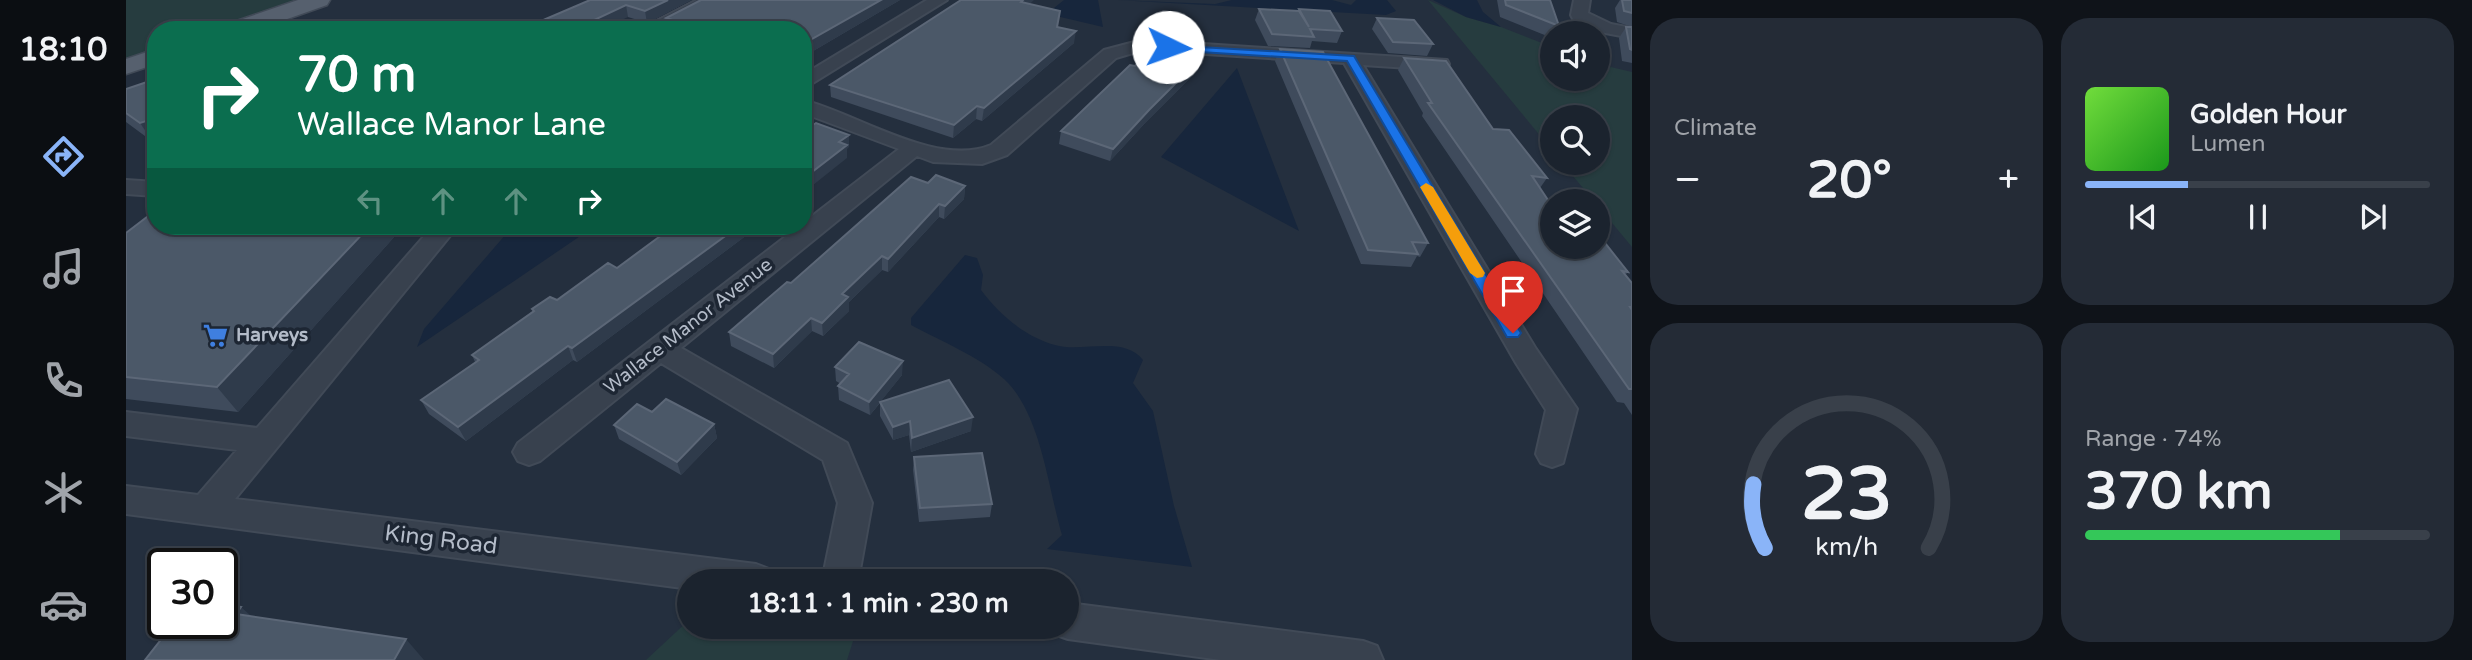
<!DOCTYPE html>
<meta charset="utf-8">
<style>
:root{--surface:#1b232e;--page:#242b36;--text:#f1f3f6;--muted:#a0a4aa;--line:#39404a;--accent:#8ab4f8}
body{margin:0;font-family:"Varela Round",sans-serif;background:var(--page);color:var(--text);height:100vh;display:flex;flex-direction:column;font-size:26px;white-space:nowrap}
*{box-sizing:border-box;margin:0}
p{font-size:23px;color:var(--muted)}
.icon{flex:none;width:38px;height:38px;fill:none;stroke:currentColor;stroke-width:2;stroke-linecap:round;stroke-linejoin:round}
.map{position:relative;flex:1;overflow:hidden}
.sheet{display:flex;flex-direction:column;gap:18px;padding:18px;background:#0f1319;width:840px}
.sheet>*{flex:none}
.banner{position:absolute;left:21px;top:21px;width:665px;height:214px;border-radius:28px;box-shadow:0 2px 5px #0004,0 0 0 2px var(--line);background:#0b6e4f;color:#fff;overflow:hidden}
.controls{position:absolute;left:1414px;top:21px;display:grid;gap:14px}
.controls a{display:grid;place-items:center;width:70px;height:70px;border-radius:50%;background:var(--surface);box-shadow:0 2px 5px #0004,0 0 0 2px var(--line);font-size:35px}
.speed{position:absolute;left:21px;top:548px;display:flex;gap:14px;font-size:35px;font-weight:700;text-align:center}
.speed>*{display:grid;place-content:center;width:91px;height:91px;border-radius:50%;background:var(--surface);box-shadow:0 2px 5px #0004,0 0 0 2px var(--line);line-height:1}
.speed .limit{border:4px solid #111;border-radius:10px;background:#fff;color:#111}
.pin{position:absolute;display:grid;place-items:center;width:60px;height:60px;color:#fff;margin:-72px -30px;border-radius:50% 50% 50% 0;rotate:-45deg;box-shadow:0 0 7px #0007}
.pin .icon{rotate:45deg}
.me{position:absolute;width:77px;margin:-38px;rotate:93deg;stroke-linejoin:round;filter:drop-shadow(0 0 5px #0008)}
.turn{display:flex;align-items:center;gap:24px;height:147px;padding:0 35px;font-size:32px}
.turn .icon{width:91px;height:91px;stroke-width:2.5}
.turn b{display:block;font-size:49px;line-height:60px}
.lanes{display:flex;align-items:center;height:66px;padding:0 35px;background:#0003;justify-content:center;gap:35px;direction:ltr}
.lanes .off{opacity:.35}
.big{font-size:52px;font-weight:700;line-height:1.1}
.sheet .card{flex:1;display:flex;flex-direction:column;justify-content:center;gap:10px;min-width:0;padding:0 24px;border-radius:28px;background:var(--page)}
.sheet .dial{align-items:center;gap:0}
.dial svg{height:182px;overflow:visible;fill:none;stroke:var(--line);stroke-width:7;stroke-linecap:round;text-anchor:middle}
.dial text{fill:var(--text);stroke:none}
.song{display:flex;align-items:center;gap:21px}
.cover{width:84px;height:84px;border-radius:10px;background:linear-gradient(135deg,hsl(100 70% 55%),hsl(120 70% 35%))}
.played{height:7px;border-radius:4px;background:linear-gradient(90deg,var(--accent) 30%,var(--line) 30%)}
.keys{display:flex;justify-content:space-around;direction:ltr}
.heat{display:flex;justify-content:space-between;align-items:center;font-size:38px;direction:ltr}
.charge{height:10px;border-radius:5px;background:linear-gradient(90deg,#34c759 74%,var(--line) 0)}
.sheet .tiles{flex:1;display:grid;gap:18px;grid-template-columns:repeat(2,1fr)}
.trip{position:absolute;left:551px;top:569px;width:402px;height:70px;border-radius:35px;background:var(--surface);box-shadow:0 2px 5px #0004,0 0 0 2px var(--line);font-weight:700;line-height:70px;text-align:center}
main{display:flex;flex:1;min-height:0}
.tab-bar{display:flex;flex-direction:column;width:126px;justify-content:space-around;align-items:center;background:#0b0e12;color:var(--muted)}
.tab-bar .icon{width:49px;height:49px}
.tab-bar .active{color:var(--accent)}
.tab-bar b{font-size:32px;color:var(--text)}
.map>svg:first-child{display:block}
.green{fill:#263c3f}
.water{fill:#17263c}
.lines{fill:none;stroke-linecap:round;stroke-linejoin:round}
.minor-casing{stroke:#414a57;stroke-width:4}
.major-casing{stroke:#414a57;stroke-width:3}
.minor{fill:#38414e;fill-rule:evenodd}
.major{fill:#56606e;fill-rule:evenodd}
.wall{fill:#3f4b5c}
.shaded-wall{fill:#2f3b4b}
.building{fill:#4b5868;stroke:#5c6777;stroke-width:2}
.route{fill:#1a73e8;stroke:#114b97;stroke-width:2}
.slow{fill:#f59e0b}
.labels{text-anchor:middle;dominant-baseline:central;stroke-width:7;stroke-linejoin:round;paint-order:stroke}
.street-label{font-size:19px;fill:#b4bcc9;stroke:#1d2633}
.poi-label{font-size:19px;font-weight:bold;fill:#b4bcc9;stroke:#1d2633;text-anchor:start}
.near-street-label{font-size:23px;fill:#b4bcc9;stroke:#1d2633}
</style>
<main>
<nav class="tab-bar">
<b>18:10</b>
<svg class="icon active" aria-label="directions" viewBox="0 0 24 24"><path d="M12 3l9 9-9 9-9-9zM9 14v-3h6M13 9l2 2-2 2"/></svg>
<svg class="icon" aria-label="music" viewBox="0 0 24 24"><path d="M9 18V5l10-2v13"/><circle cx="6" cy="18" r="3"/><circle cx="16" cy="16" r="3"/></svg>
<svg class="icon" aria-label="phone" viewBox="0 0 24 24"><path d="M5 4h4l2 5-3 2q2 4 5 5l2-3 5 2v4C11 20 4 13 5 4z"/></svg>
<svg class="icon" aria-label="climate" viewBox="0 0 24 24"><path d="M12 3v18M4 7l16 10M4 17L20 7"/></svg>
<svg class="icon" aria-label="car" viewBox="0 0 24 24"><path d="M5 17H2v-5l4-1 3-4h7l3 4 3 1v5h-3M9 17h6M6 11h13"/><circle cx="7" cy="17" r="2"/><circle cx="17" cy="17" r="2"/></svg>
</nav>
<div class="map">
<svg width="1506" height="660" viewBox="0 0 1506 660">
<rect width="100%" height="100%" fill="#242f3e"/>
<path class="green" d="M0 0H182L93 30H30V51L0 61Z
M1302 0 1340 17 1375 27 1426 47V79H1472V64L1506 72V247L1472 206V201H1468L1436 163H1472V117H1426V150Z
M563 620 564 626H704L730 632 721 660H520Z"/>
<path class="water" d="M938 0H972L977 27 926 15 923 12Z
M991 0 1089 4 1106 0H1206L1225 5 1230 0H1261L1270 11 1260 15Z
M1307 0H1351L1357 12 1375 27 1340 17Z
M1111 68 1173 231 1035 157Z
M387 226H469L291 347 298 329Z
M839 255 851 258 857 275 855 290C874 315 898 336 929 345 955 353 998 335 1017 360L1007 383 1027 411 1048 506 1066 567 921 549 936 535C922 488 915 413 878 379 852 356 815 341 785 325V318Z"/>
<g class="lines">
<defs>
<path id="minor" d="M571 0H592L536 30H513Z
M801 0H821L677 89V75Z
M1448 0H1464L1462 13 1485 24 1506 28V38L1474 32 1447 19 1445 15Z
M1016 40 1321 60 1323 64 1321 68 1314 70 1237 65 1410 349 1451 409 1437 463 1426 467 1415 463 1410 454 1420 410 1390 363 1218 63 1017 50 990 58 881 155 856 164 807 162 791 156 555 348 721 443 746 503 732 581H696L712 503 697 460 535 363 414 461 403 465 392 461 387 452 392 443 773 149 677 113V100C732 114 811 168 865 145L978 50Z
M0 180 30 182V196L0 194Z
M307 226H332L109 499 630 564 643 569 648 581H564V589L0 514V486L72 495 111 450 0 436V412L131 428Z
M942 603 1237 641 1251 646 1257 660H1095L942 639 928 634 925 626H942Z"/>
<path id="major" d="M172 0H204L201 5 130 30H96L99 25Z
M30 49V64L0 74V59Z"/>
</defs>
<use href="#minor" class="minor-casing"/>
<use href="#major" class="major-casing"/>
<use href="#minor" class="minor"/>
<use href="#major" class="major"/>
</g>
<path class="wall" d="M464 0H565L521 23 502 17Z
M774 0 677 57V30H542L540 18Z
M1371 0H1424L1433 26 1429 33H1426V38L1374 17Z
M1494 0H1506V27L1491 22 1489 8Z
M904 4 931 27 948 43 856 121 850 119 827 138 705 97 704 85Z
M1133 9 1172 11 1173 9 1216 31 1211 43 1186 41 1184 48 1142 46 1129 20Z
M1251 18 1307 44 1301 56 1262 53 1246 29Z
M1500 27H1506V63L1496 61 1493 38Z
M1154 49 1302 243 1294 257 1291 256 1285 267 1235 264 1149 61Z
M1278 58 1367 129 1421 178 1414 188 1426 247 1502 272 1499 275 1506 283V415L1498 403 1491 402 1296 116 1297 113 1272 70Z
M1070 63 1067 75 1020 122 984 161 933 144 935 131 1009 66Z
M0 89 27 142 0 122Z
M802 183 839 186 838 199 818 219 813 217 762 272 756 270 723 302V311L697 336 686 331 648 368 605 346 603 332 665 283Z
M538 226H633L451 362 447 360 340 441 303 414 295 400 349 362 346 355 407 311 406 309 431 300 491 268 532 238 530 231Z
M0 233 269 236 112 412 0 399Z
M709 367 776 375 754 402 845 431 785 452 783 435 767 440 754 416V403L744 415 713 400 712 386 715 384 710 381Z
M526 412 588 424 591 438 555 475 493 439 488 425Z
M788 457 866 504 864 517 793 522 787 470Z"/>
<path class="shaded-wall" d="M542 0H565L521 23 519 11Z
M755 0H774L677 57V44Z
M897 0H908L894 13 895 2Z
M500 5 502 17 474 30H447Z
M950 31 948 43 856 121 858 108Z
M1070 63 1067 75 1020 122 984 161 987 149 1023 110Z
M851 106 850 119 827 138 828 125Z
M30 118V141L27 142 14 123Z
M723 135V147L721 149V158L677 193V179L713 142Z
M839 186 838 199 818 219 819 206Z
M813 204V217L762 272V259Z
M244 226H264L269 236 112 412 91 387Z
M613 226H633L451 362 446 348Z
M756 256V270L723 302V311L697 336 696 323 716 294Z
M685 318 686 331 648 368 647 354Z
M442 346 447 360 340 441 332 427Z
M777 361 776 375 744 415 743 402Z
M847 417 845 431 785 452 786 438Z
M784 421 783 435 767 440V427Z
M588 424 591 438 555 475 551 462Z
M115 607 140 629 110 614Z
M280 639 298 660H268Z"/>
<path class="building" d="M464 0H542L519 11 500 5 447 30H394Z
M575 0H755L677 44V30H548L543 28 553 22 540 18Z
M835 0H897L895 2 934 11 931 27 950 31 858 108 851 106 828 125 704 85Z
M1379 0H1424L1433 26 1380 5Z
M1496 0H1506V13L1498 11Z
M1133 9 1173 11 1183 27 1173 9 1204 11 1216 31 1184 29 1188 37 1146 34Z
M1251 18 1288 20 1307 44 1267 42Z
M1500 27H1506V50L1504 49Z
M1154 49 1197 52 1302 243 1286 242 1292 254 1242 250Z
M1023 51 1070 63 1023 110 987 149 935 131 1004 65 1009 66Z
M1278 58 1320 61 1367 129 1383 130 1421 178 1406 176 1426 206V247H1472V242L1479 243 1502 272 1496 271 1506 283V307H1504L1506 310V389H1503L1302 103H1306Z
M30 79V118L14 123 0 113V89Z
M677 122 687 125 690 123 723 135 713 142 721 145 677 179Z
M810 175 839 186 819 206 813 204 762 259 756 256 716 294 722 297 696 323 685 318 647 354 603 332 661 282 665 283 785 177 802 183Z
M30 210V226H244L91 387 0 377V233Z
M538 226H613L446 348 442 346 332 427 295 400 353 360 346 355 408 311 406 309 424 297 431 300 482 263 491 268 537 234 530 231Z
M733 342 777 361 743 402 712 386 723 374 709 367Z
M823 380 847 417 786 438 784 421 767 427 754 402Z
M540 399 588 424 551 462 488 425 511 404 526 412Z
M856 453 866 504 794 508 788 457Z
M96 604 115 607 110 614 280 639 268 660H19L48 623H96Z"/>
<path class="route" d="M1039 45 1228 56 1395 333 1392 337H1381L1221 61 1042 50 1037 47Z"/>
<path class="slow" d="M1300 183 1307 187 1359 273 1357 277 1351 278 1344 273 1294 187Z"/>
<defs>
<symbol id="supermarket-bare" viewBox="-9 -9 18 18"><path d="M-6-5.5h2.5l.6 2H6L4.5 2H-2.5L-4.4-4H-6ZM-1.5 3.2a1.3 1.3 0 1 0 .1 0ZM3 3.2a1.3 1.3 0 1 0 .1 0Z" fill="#3f7fe0" stroke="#1d2633" stroke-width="2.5" paint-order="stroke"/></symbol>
</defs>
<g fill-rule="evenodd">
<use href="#supermarket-bare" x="72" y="318" width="35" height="35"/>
</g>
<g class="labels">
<g class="street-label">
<text transform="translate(562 326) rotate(-38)">Wallace Manor Avenue</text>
</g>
<g class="poi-label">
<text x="110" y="335">Harveys</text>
</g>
<g class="near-street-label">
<text transform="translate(315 540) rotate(7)">King Road</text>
</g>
</g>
</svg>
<div class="controls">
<a><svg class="icon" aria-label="sound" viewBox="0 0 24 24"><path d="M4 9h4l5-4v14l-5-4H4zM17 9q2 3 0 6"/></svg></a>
<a><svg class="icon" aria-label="search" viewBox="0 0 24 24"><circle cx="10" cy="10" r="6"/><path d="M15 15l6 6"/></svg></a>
<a><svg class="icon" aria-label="layers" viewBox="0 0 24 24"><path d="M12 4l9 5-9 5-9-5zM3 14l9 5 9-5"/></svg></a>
</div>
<div class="speed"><div class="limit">30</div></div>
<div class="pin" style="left:1387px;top:333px;background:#d93025"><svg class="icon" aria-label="arrive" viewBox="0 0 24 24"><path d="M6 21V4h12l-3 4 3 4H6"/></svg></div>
<svg class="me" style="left:1042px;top:47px" viewBox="-20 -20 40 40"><circle r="19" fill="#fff"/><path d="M0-13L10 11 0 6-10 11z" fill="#1a73e8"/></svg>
<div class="trip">18:11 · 1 min · 230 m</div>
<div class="banner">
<div class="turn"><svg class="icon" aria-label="right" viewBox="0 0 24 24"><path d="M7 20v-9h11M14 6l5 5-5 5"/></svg><div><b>70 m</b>Wallace Manor Lane</div></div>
<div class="lanes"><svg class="icon off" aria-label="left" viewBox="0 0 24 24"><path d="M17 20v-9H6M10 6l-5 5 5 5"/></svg><svg class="icon off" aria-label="ahead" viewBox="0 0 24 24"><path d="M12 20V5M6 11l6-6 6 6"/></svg><svg class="icon off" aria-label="ahead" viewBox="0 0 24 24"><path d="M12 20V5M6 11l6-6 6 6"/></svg><svg class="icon" aria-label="right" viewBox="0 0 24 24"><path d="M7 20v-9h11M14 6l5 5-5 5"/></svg></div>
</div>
</div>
<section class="sheet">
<div class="tiles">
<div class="card"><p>Climate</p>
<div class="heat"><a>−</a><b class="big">20°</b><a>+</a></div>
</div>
<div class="card">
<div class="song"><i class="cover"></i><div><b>Golden Hour</b><p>Lumen</p></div></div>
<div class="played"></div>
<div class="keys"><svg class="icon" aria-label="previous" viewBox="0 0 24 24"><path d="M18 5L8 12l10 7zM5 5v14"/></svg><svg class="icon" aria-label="pause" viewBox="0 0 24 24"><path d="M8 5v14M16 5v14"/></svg><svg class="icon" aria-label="next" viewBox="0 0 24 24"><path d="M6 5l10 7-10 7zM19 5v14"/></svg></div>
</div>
<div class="card dial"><svg viewBox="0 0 100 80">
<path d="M14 69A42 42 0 1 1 86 69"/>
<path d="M14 69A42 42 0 0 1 9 41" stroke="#8ab4f8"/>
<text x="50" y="56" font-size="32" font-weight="700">23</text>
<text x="50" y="72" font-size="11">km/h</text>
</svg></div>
<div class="card"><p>Range · 74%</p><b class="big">370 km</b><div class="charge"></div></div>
</div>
</section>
</main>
